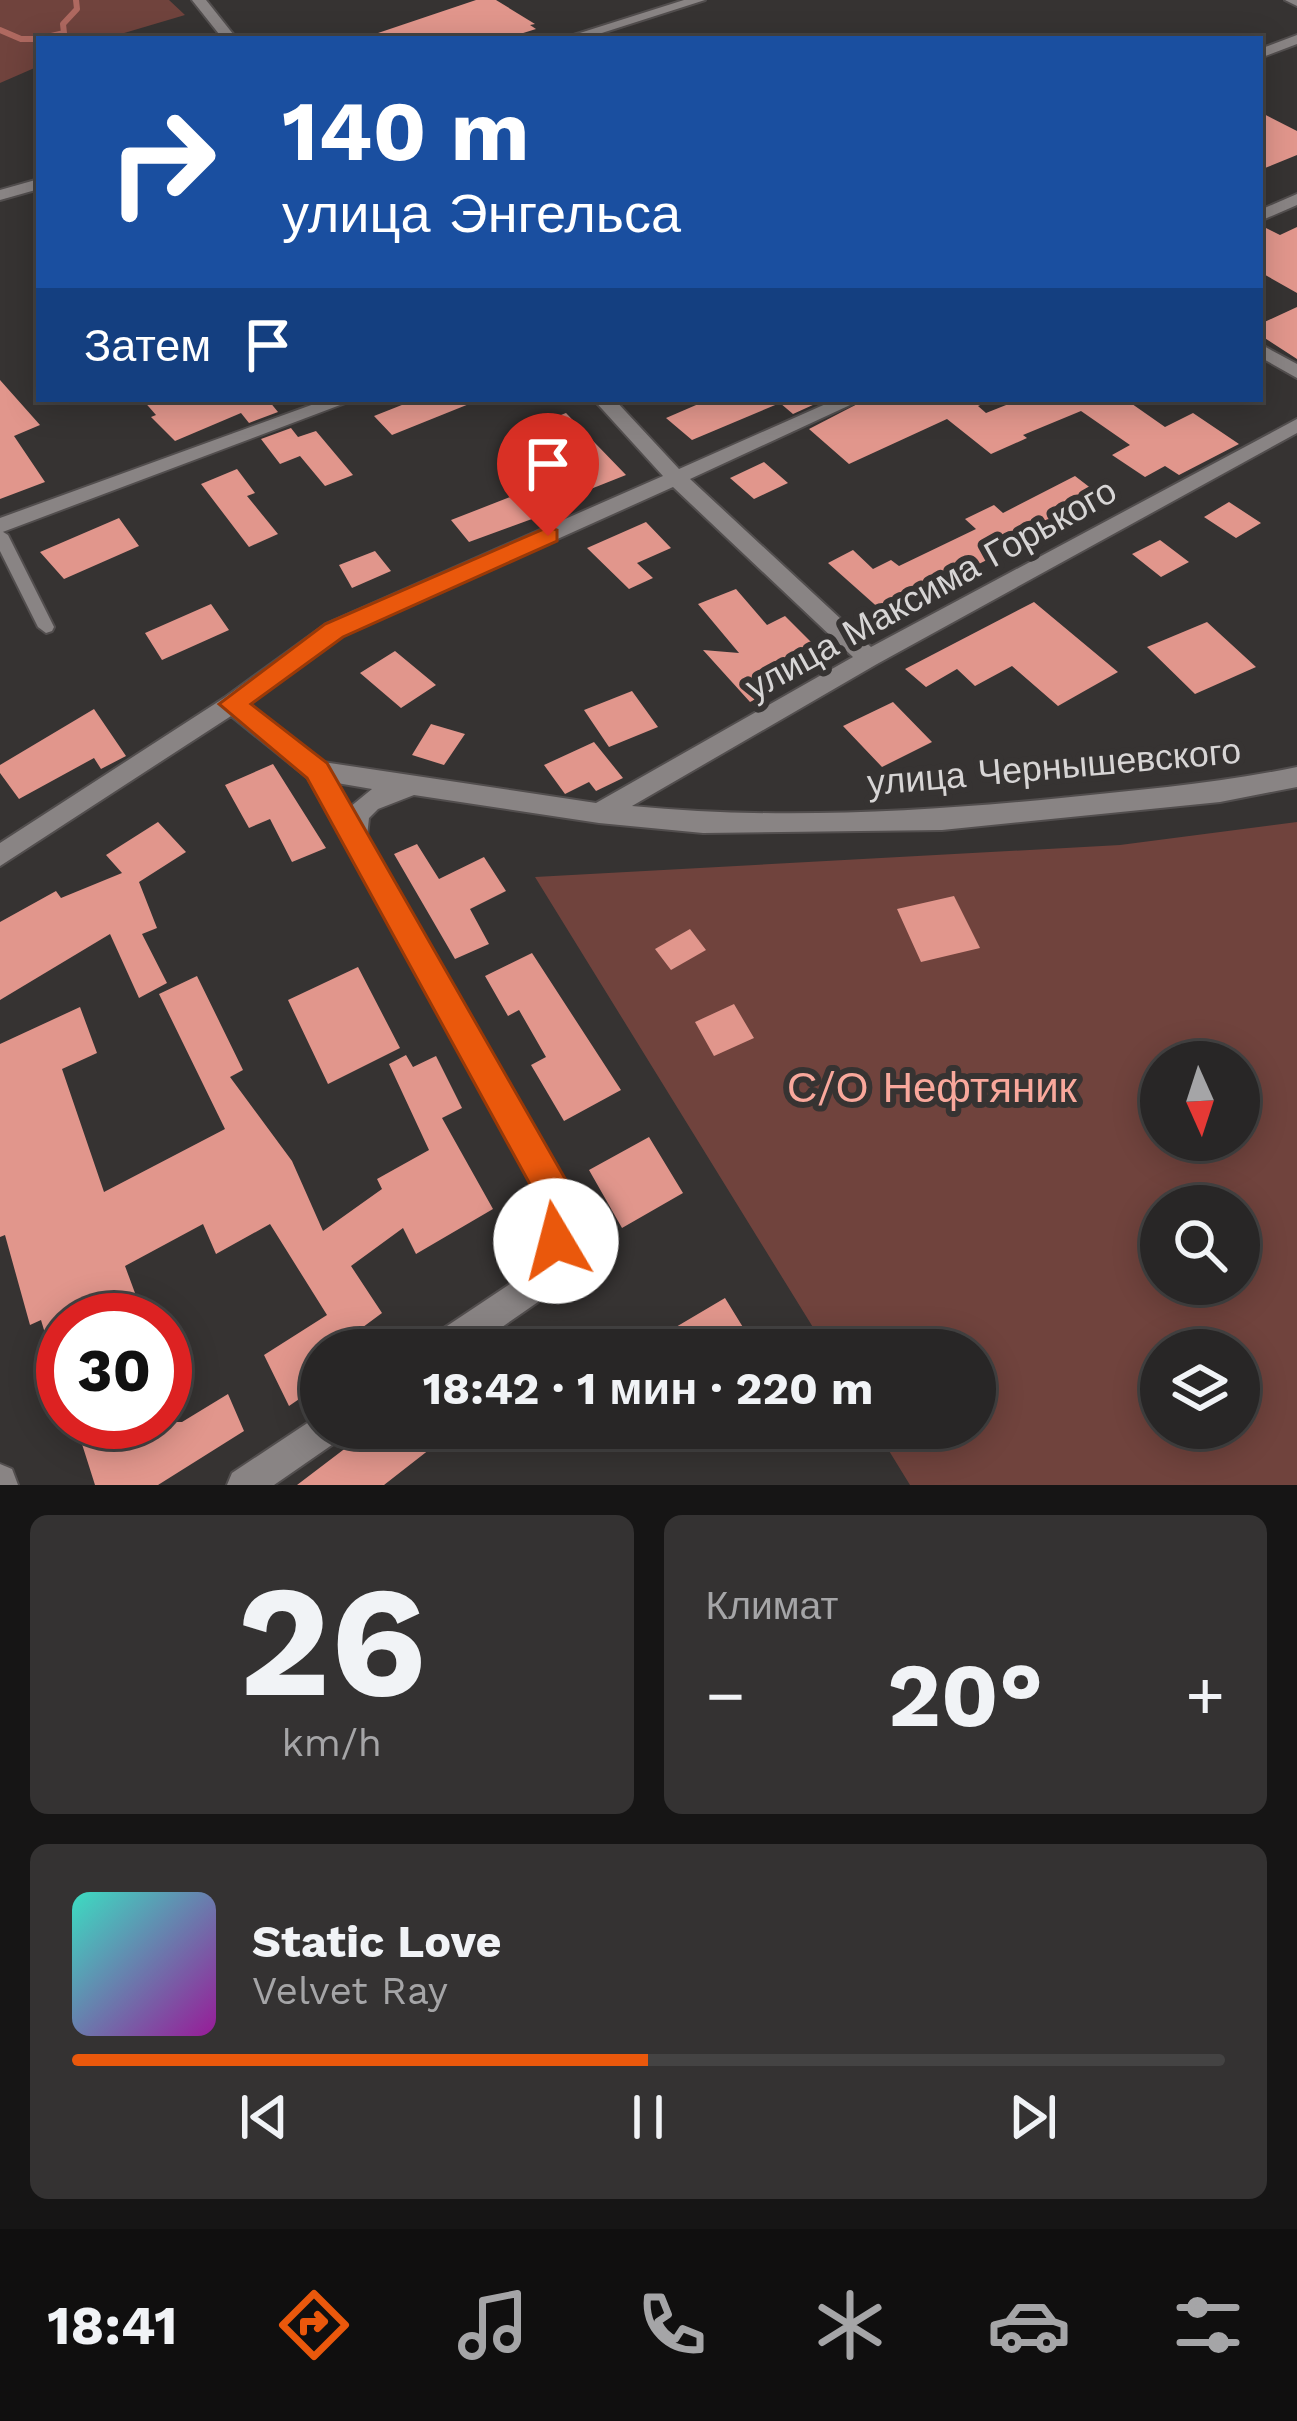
<!DOCTYPE html>
<html lang="ru">
<meta charset="utf-8">
<style>
:root{--surface:#282626;--page:#343232;--text:#f1f3f6;--muted:#a5a5a7;--line:#444343;--accent:#ea580c}
body{margin:0;font-family:"Work Sans",sans-serif;background:var(--page);color:var(--text);height:100vh;display:flex;flex-direction:column;font-size:45px;white-space:nowrap}
*{box-sizing:border-box;margin:0}
p{font-size:39px;color:var(--muted)}
.icon{flex:none;width:66px;height:66px;fill:none;stroke:currentColor;stroke-width:2;stroke-linecap:round;stroke-linejoin:round}
.map{position:relative;height:1485px;overflow:hidden}
.drawer{display:flex;flex-direction:column;gap:30px;padding:30px;background:#161515;flex:1}
.drawer>*{flex:none}
.hud{position:absolute;left:36px;top:36px;width:1227px;height:366px;border-radius:0px;box-shadow:0 6px 30px #0003,0 0 0 3px var(--line);background:#1a4fa0;color:#fff;overflow:hidden}
.needle{width:78px;rotate:177deg}
.controls{position:absolute;left:1140px;top:1041px;display:grid;gap:24px}
.controls a{display:grid;place-items:center;width:120px;height:120px;border-radius:50%;background:var(--surface);box-shadow:0 6px 30px #0003,0 0 0 3px var(--line);font-size:60px}
.speed{position:absolute;left:36px;top:1293px;display:flex;gap:24px;font-size:60px;font-weight:700;text-align:center}
.speed>*{display:grid;place-content:center;width:156px;height:156px;border-radius:50%;background:var(--surface);box-shadow:0 6px 30px #0003,0 0 0 3px var(--line);line-height:1}
.speed .limit{border:18px solid #d22;background:#fff;color:#111}
.pin{position:absolute;display:grid;place-items:center;width:102px;height:102px;color:#fff;margin:-123px -51px;border-radius:50% 50% 50% 0;rotate:-45deg;box-shadow:0 0 12px #0007}
.pin .icon{rotate:45deg}
.me{position:absolute;width:132px;margin:-66px;rotate:352deg;stroke-linejoin:round;filter:drop-shadow(0 0 9px #0008)}
.turn{display:flex;align-items:center;gap:42px;height:252px;padding:0 48px;font-size:54px}
.turn .icon{width:156px;height:156px;stroke-width:2.5}
.turn b{display:block;font-size:84px;line-height:102px}
.then{display:flex;align-items:center;height:114px;padding:0 48px;background:#0003;gap:24px;font-size:45px}
.big{font-size:90px;font-weight:700;line-height:1.1}
.drawer .tile{flex:1;display:flex;flex-direction:column;justify-content:center;gap:18px;min-width:0;padding:0 42px;border-radius:18px;background:var(--page)}
.drawer .dial{align-items:center;gap:0}
.dial b{font-size:156px;line-height:1}
.song{display:flex;align-items:center;gap:36px}
.cover{width:144px;height:144px;border-radius:18px;background:linear-gradient(135deg,hsl(170 70% 55%),hsl(300 70% 35%))}
.played{height:12px;border-radius:6px;background:linear-gradient(90deg,var(--accent) 50%,var(--line) 50%)}
.keys{display:flex;justify-content:space-around;direction:ltr}
.heat{display:flex;justify-content:space-between;align-items:center;font-size:66px;direction:ltr}
.drawer .tiles{flex:1;display:grid;gap:30px;grid-template-columns:1fr 1fr}
.tile:last-child{grid-column:span 2}
.trip{position:absolute;left:300px;top:1329px;width:696px;height:120px;border-radius:60px;background:var(--surface);box-shadow:0 6px 30px #0003,0 0 0 3px var(--line);font-weight:700;line-height:120px;text-align:center}
.dock{display:flex;height:192px;justify-content:space-around;align-items:center;background:#100f0f;color:var(--muted)}
.dock .icon{width:84px;height:84px}
.dock .active{color:var(--accent)}
.dock b{font-size:54px;color:var(--text)}
.map>svg:first-child{display:block}
.green{fill:#70433d;fill-rule:evenodd}
.lines{fill:none;stroke-linecap:round;stroke-linejoin:round}
.stream{stroke:#af6960;stroke-width:6}
.building{fill:#e1968c}
.service-casing{stroke:#524e4e;stroke-width:4}
.minor-casing{stroke:#524e4e;stroke-width:4}
.service{fill:#898484;fill-rule:evenodd}
.minor{fill:#898484;fill-rule:evenodd}
.route{fill:#ea580c;stroke:#983908;stroke-width:3}
.labels{text-anchor:middle;dominant-baseline:central;stroke-width:12;stroke-linejoin:round;paint-order:stroke}
.street-label{font-size:36px;fill:#d7d5d5;stroke:#363332}
.near-park-label{font-size:42px;fill:#f9a89c;stroke:#363332}
</style>
<div class="map">
<svg width="1297" height="1485" viewBox="0 0 1297 1485">
<rect width="100%" height="100%" fill="#363332"/>
<path class="green" d="M0 0H169L185 15 104 39H39V66L0 83Z
M1297 822V1485H910L875 1428H975V1350H827L535 877 1120 845ZM1161 1062H1239V1140H1161ZM1161 1206H1239V1284H1161ZM1161 1350H1239V1428H1161Z"/>
<g class="lines">
<path class="stream" d="M0 30 21 39H39
M39 39 64 33 63 24 77 9 76 0"/>
</g>
<path class="building" d="M476 0H496L535 24 530 25 536 29 504 39H379L378 33Z
M1260 112 1297 131V155L1260 170Z
M1260 225 1280 235 1297 227V293L1260 272Z
M1297 307V359L1260 335V324Z
M0 380 40 425 14 436 45 482 0 499Z
M142 399H274L269 401 278 412 249 423 241 413 175 441 151 417 156 415Z
M417 399H479V400L392 435 374 416Z
M710 399H826L793 414 780 403 692 440 666 418Z
M867 399H993L978 406 986 413 1021 399H1125L1165 427 1193 413 1239 444 1179 475 1165 466 1145 477 1112 455 1130 445 1081 411 1023 435 1027 438 991 454 947 419 849 464 809 429Z
M566 413 626 475 568 498 573 504 469 542 451 520 518 494 513 488 570 466 568 463 573 461 538 424Z
M291 428 298 437 316 431 353 475 325 486 300 456 280 464 261 439Z
M764 462 788 483 754 499 730 478Z
M237 469 255 493 247 496 278 534 249 547 201 484Z
M1075 476 1101 496 992 548 999 554 926 590 934 596 891 619 828 563 853 550 873 569 891 560 899 566 976 529 965 519 994 505 1003 513Z
M1229 502 1261 523 1236 538 1204 517Z
M119 518 139 546 64 579 40 552Z
M646 522 671 548 637 563 653 578 629 589 587 548Z
M1160 540 1189 562 1161 577 1132 554Z
M375 551 391 571 352 588 339 565Z
M736 589 767 625 785 616 831 662 750 702 703 650 739 653 698 604Z
M1034 602 1118 672 1058 706 1012 666 975 686 957 669 926 687 905 669Z
M211 604 229 630 162 660 145 633Z
M1207 622 1256 667 1195 694 1147 647Z
M395 651 436 685 401 708 360 673Z
M632 691 658 727 609 747 584 710Z
M893 702 932 742 882 767 843 726Z
M94 709 126 756 101 769 94 758 19 799 0 773V765Z
M431 724 465 734 444 765 412 755Z
M594 742 623 778 596 791 589 782 565 794 544 765Z
M273 764 326 848 292 862 270 819 249 828 225 785Z
M158 822 186 852 139 882 157 928 142 934 167 983 139 998 110 934 0 1000V922L56 891 61 898 122 873 106 855Z
M417 844 439 879 484 857 506 891 470 909 489 944 455 959 394 854Z
M954 896 980 948 921 962 897 909Z
M690 929 706 950 671 970 655 949Z
M532 953 621 1090 564 1121 531 1065 546 1057 519 1010 508 1016 485 976Z
M358 967 400 1048 328 1084 288 1000Z
M197 976 243 1070 230 1077 292 1161 323 1231 382 1189 377 1179 429 1150 389 1064 406 1055 413 1067 436 1056 462 1108 442 1118 493 1209 416 1254 403 1228 351 1266 382 1313 332 1350H321V1384L289 1406 264 1355 327 1315 270 1224 216 1254 203 1224 125 1266 145 1320H63V1372L57 1373 41 1320 30 1325 5 1235 0 1237V1044L80 1007 97 1053 62 1069 104 1192 225 1129 159 994Z
M734 1004 754 1038 714 1056 695 1022Z
M649 1137 683 1193 622 1228 589 1170Z
M725 1298 757 1350H637Z
M228 1394 244 1431 158 1485H95L75 1422H182Z
M372 1428H457L384 1485H297Z"/>
<g class="lines">
<defs>
<path id="service" d="M0 530 8 535 54 627 52 631 46 633 38 627 0 551Z"/>
<path id="minor" d="M192 0H206L237 39H223Z
M684 0H705L583 39H561Z
M1285 0H1297V6Z
M1297 35V44L1260 58V49Z
M39 179V189L0 200V190Z
M1297 194V205L1260 221V210Z
M1260 344 1297 364V378L1260 357Z
M328 399H356L0 533V518Z
M593 399H614L679 469 837 399H863L690 479 871 647 1297 419V433L877 664 632 806C774 820 919 812 1061 798 1141 790 1219 783 1297 767V787L1220 802 942 830 703 833 599 823 414 795 378 809 369 818 367 836 569 1194 573 1241 538 1302 469 1350H425L429 1338 516 1280 541 1238 539 1197 308 778 231 716 0 866V843L224 698 326 624 663 476ZM673 487 853 657 596 803 323 762 248 704 342 636ZM337 783 372 789 350 807Z
M321 1414V1428H344L339 1440 274 1485H227L232 1473Z
M0 1464 12 1469 18 1485H0Z"/>
</defs>
<use href="#service" class="service-casing"/>
<use href="#minor" class="minor-casing"/>
<use href="#service" class="service"/>
<use href="#minor" class="minor"/>
</g>
<path class="route" d="M548 527 557 530V541L343 637 251 704 327 763 567 1182 574 1241 569 1254 556 1259 544 1254 539 1241 537 1197 307 778 219 704 325 624Z"/>
<g class="labels">
<g class="street-label">
<text transform="translate(931 589) rotate(-29)">улица Максима Горького</text>
<text transform="translate(1054 767) rotate(-5)">улица Чернышевского</text>
</g>
<g class="near-park-label">
<text x="932" y="1087">С/О Нефтяник</text>
</g>
</g>
</svg>
<div class="controls">
<a><svg class="needle" viewBox="-14 -14 28 28"><path d="M0-13l5 13h-10z" fill="#e53935"/><path d="M0 13l5-13h-10z" fill="#a5a5a7"/></svg></a>
<a><svg class="icon" aria-label="search" viewBox="0 0 24 24"><circle cx="10" cy="10" r="6"/><path d="M15 15l6 6"/></svg></a>
<a><svg class="icon" aria-label="layers" viewBox="0 0 24 24"><path d="M12 4l9 5-9 5-9-5zM3 14l9 5 9-5"/></svg></a>
</div>
<div class="speed"><div class="limit">30</div></div>
<div class="pin" style="left:548px;top:536px;background:#d93025"><svg class="icon" aria-label="arrive" viewBox="0 0 24 24"><path d="M6 21V4h12l-3 4 3 4H6"/></svg></div>
<svg class="me" style="left:556px;top:1241px" viewBox="-20 -20 40 40"><circle r="19" fill="#fff"/><path d="M0-13L10 11 0 6-10 11z" fill="#ea580c"/></svg>
<div class="trip">18:42 · 1 мин · 220 m</div>
<div class="hud">
<div class="turn"><svg class="icon" aria-label="right" viewBox="0 0 24 24"><path d="M7 20v-9h11M14 6l5 5-5 5"/></svg><div><b>140 m</b>улица Энгельса</div></div>
<div class="then">Затем<svg class="icon" aria-label="arrive" viewBox="0 0 24 24"><path d="M6 21V4h12l-3 4 3 4H6"/></svg></div>
</div>
</div>
<section class="drawer">
<div class="tiles">
<div class="tile dial"><b>26</b><p>km/h</p></div>
<div class="tile"><p>Климат</p>
<div class="heat"><a>−</a><b class="big">20°</b><a>+</a></div>
</div>
<div class="tile">
<div class="song"><i class="cover"></i><div><b>Static Love</b><p>Velvet Ray</p></div></div>
<div class="played"></div>
<div class="keys"><svg class="icon" aria-label="previous" viewBox="0 0 24 24"><path d="M18 5L8 12l10 7zM5 5v14"/></svg><svg class="icon" aria-label="pause" viewBox="0 0 24 24"><path d="M8 5v14M16 5v14"/></svg><svg class="icon" aria-label="next" viewBox="0 0 24 24"><path d="M6 5l10 7-10 7zM19 5v14"/></svg></div>
</div>
</div>
</section>
<nav class="dock">
<b>18:41</b>
<svg class="icon active" aria-label="directions" viewBox="0 0 24 24"><path d="M12 3l9 9-9 9-9-9zM9 14v-3h6M13 9l2 2-2 2"/></svg>
<svg class="icon" aria-label="music" viewBox="0 0 24 24"><path d="M9 18V5l10-2v13"/><circle cx="6" cy="18" r="3"/><circle cx="16" cy="16" r="3"/></svg>
<svg class="icon" aria-label="phone" viewBox="0 0 24 24"><path d="M5 4h4l2 5-3 2q2 4 5 5l2-3 5 2v4C11 20 4 13 5 4z"/></svg>
<svg class="icon" aria-label="climate" viewBox="0 0 24 24"><path d="M12 3v18M4 7l16 10M4 17L20 7"/></svg>
<svg class="icon" aria-label="car" viewBox="0 0 24 24"><path d="M5 17H2v-5l4-1 3-4h7l3 4 3 1v5h-3M9 17h6M6 11h13"/><circle cx="7" cy="17" r="2"/><circle cx="17" cy="17" r="2"/></svg>
<svg class="icon" aria-label="filters" viewBox="0 0 24 24"><path d="M4 7h16M4 17h16"/><circle cx="9" cy="7" r="2"/><circle cx="15" cy="17" r="2"/></svg>
</nav>
